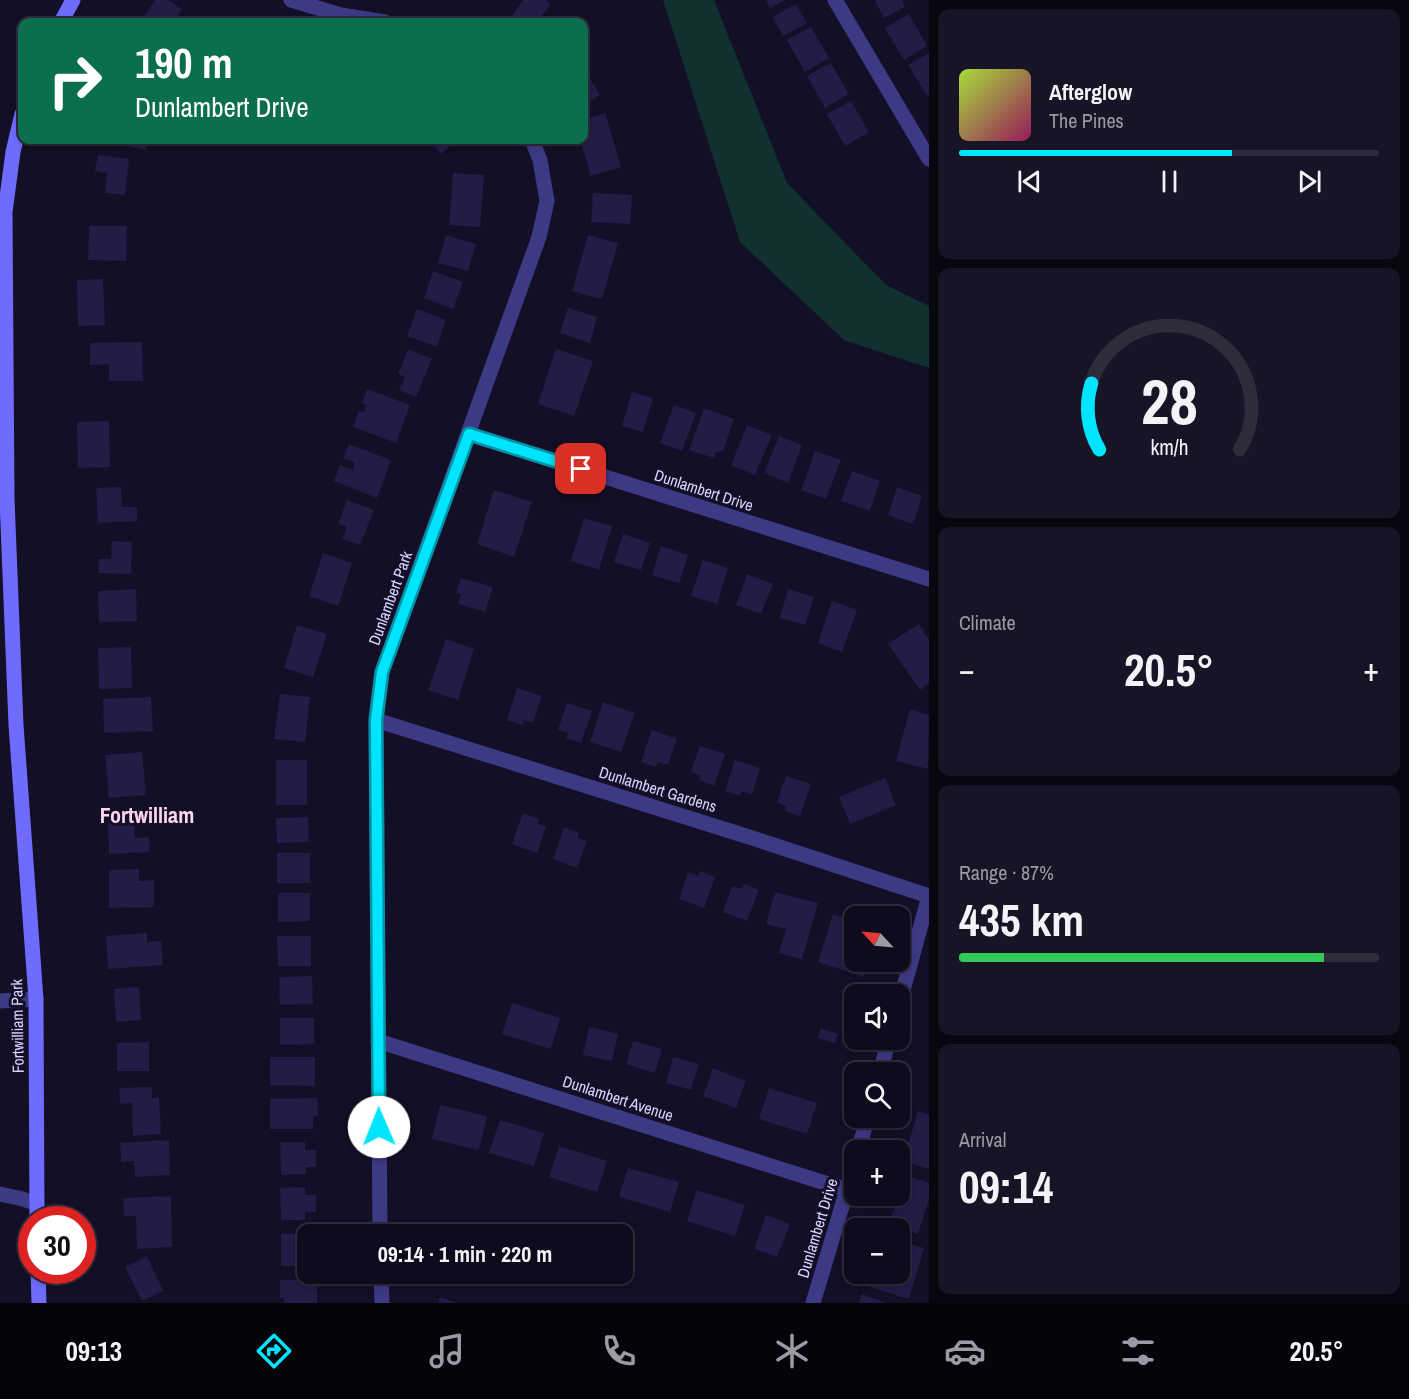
<!DOCTYPE html>
<meta charset="utf-8">
<style>
:root{--surface:#0e0b1c;--page:#171425;--text:#f1f3f6;--muted:#9b9ba3;--line:#2e2b3b;--accent:#00e5ff}
body{margin:0;font-family:"Archivo Narrow",sans-serif;background:var(--page);color:var(--text);height:100vh;display:flex;flex-direction:column;font-size:22px;white-space:nowrap}
*{box-sizing:border-box;margin:0}
p{font-size:20px;color:var(--muted)}
.icon{flex:none;width:33px;height:33px;fill:none;stroke:currentColor;stroke-width:2;stroke-linecap:round;stroke-linejoin:round}
.map{position:relative;flex:1;overflow:hidden}
.drawer{display:flex;flex-direction:column;gap:9px;padding:9px;background:#08060f;width:480px}
.drawer>*{flex:none}
.banner{position:absolute;left:18px;top:18px;width:570px;height:126px;border-radius:12px;box-shadow:0 3px 9px #0003,0 0 0 2px var(--line);background:#0b6e4f;color:#fff;overflow:hidden}
.needle{width:39px;rotate:296deg}
.controls{position:absolute;left:844px;top:906px;display:grid;gap:12px}
.controls a{display:grid;place-items:center;width:66px;height:66px;border-radius:12px;background:var(--surface);box-shadow:0 3px 9px #0003,0 0 0 2px var(--line);font-size:30px}
.speed{position:absolute;left:18px;top:1206px;display:flex;gap:12px;font-size:30px;font-weight:700;text-align:center}
.speed>*{display:grid;place-content:center;width:78px;height:78px;border-radius:50%;background:var(--surface);box-shadow:0 3px 9px #0003,0 0 0 2px var(--line);line-height:1}
.speed .limit{border:9px solid #d22;background:#fff;color:#111}
.pin{position:absolute;display:grid;place-items:center;width:51px;height:51px;color:#fff;margin:-26px;border-radius:12px;box-shadow:0 3px 9px #0006}
.me{position:absolute;width:66px;margin:-33px;rotate:359deg;stroke-linejoin:round;filter:drop-shadow(0 0 4px #0008)}
.turn{display:flex;align-items:center;gap:21px;height:126px;padding:0 18px;font-size:27px}
.turn .icon{width:78px;height:78px;stroke-width:2.5}
.turn b{display:block;font-size:42px;line-height:51px}
.big{font-size:45px;font-weight:800;line-height:1.1}
.drawer .widget{flex:1;display:flex;flex-direction:column;justify-content:center;gap:9px;min-width:0;padding:0 21px;border-radius:12px;background:var(--page)}
.drawer .dial{align-items:center;gap:0}
.dial svg{height:156px;overflow:visible;fill:none;stroke:var(--line);stroke-width:7;stroke-linecap:round;text-anchor:middle}
.dial text{fill:var(--text);stroke:none}
.song{display:flex;align-items:center;gap:18px}
.cover{width:72px;height:72px;border-radius:9px;background:linear-gradient(135deg,hsl(80 70% 55%),hsl(330 70% 35%))}
.played{height:6px;border-radius:3px;background:linear-gradient(90deg,var(--accent) 65%,var(--line) 65%)}
.keys{display:flex;justify-content:space-around;direction:ltr}
.heat{display:flex;justify-content:space-between;align-items:center;font-size:33px;direction:ltr}
.charge{height:9px;border-radius:4px;background:linear-gradient(90deg,#34c759 87%,var(--line) 0)}
.trip{position:absolute;left:297px;top:1224px;width:336px;height:60px;border-radius:12px;background:var(--surface);box-shadow:0 3px 9px #0003,0 0 0 2px var(--line);font-weight:800;line-height:60px;text-align:center}
.dock{display:flex;height:96px;justify-content:space-around;align-items:center;background:#06040b;color:var(--muted)}
.dock .icon{width:42px;height:42px}
.dock .active{color:var(--accent)}
.dock b{font-size:27px;color:var(--text)}
main{display:flex;flex:1;min-height:0}
.map>svg:first-child{display:block}
.green{fill:#12302f}
.building{fill:#241b47}
.lines{fill:none;stroke-linecap:round;stroke-linejoin:round}
.lane{stroke:#3d3a85;stroke-width:15}
.street{stroke:#3d3a85;stroke-width:15}
.secondary{stroke:#6f6bff;stroke-width:15}
.route-casing{stroke:#0095a6;stroke-width:15}
.route{stroke:#00e5ff;stroke-width:10}
.labels{text-anchor:middle;dominant-baseline:central;stroke-width:6;stroke-linejoin:round;paint-order:stroke}
.street-label{font-size:16px;fill:#d9d4ff;stroke:#130f26}
.district-label{font-size:22px;font-weight:bold;fill:#ffd6f0;stroke:#130f26}
</style>
<main>
<div class="map">
<svg width="929" height="1303" viewBox="0 0 929 1303">
<rect width="100%" height="100%" fill="#130f26"/>
<path class="green" d="M663 0H714L787 183 886 285 929 306V368L844 340 740 242Z"/>
<path class="building" d="M155 0H168L182 9 174 22H141Z
M523 0H545L551 4 537 22H509L508 21Z
M766 0H785L770 8Z
M877 0H902L905 7 884 18 875 1Z
M796 4 807 23 783 36 772 17Z
M909 14 927 46 904 60 885 28Z
M811 27 829 58 805 72 787 40Z
M929 53V95L927 96 908 65Z
M831 63 849 94 825 108 807 76Z
M585 70 600 95 584 105V71Z
M851 101 869 132 845 146 827 114Z
M605 113 621 167 591 176 580 140H584V120Z
M102 140H148L146 150Z
M429 140H457L441 154Z
M98 155 129 159 125 195 105 193 107 173 95 171Z
M453 173 484 175 480 227 449 225Z
M593 193 632 195 630 224 591 222Z
M89 226H127L126 261 88 260Z
M446 235 476 244 468 271 438 263Z
M588 235 618 243 602 299 572 291Z
M433 271 463 282 453 309 424 298Z
M103 279 105 325 78 326 77 280Z
M568 308 597 317 590 343 560 333Z
M417 309 446 320 437 347 407 336Z
M142 342 143 381H109V364L90 365V343Z
M408 349 432 359 416 397 399 390 405 377 398 374Z
M556 349 593 361 574 416 538 404Z
M367 389 410 405 396 443 353 427 359 411 364 412 366 405 362 404Z
M632 392 653 398 643 432 622 426Z
M674 405 696 413 682 451 660 443Z
M704 408 734 419 723 451 716 452 714 458 689 450Z
M109 421 110 467 78 468 77 422Z
M747 425 772 435 755 475 731 465Z
M779 436 802 445 788 483 764 473Z
M349 444 391 460 377 498 334 481 340 465 353 470 355 463 343 458Z
M815 451 841 460 826 499 801 490Z
M852 471 880 481 870 511 841 501Z
M121 487 122 507H137V521L98 523 96 488Z
M897 487 922 496 913 524 888 515Z
M494 490 532 502 514 557 477 544Z
M347 500 374 510 360 545 342 539 347 527 338 524Z
M584 518 612 526 599 570 571 561Z
M623 534 650 543 641 570 614 562Z
M112 541 132 542 131 574 98 573 99 559H111Z
M661 546 688 555 679 583 652 575Z
M323 553 352 563 338 606 309 596Z
M703 560 728 568 717 604 691 596Z
M747 574 773 584 761 614 736 605Z
M461 578 493 587 485 612 458 604 461 594 456 593Z
M136 589 137 621 99 622 98 591Z
M788 589 814 597 805 625 780 618Z
M832 601 857 610 842 652 818 643Z
M919 624 929 640V683L920 690 888 644Z
M297 625 327 634 313 677 284 668Z
M446 639 474 649 458 700 428 690Z
M131 647 132 688 99 689 98 648Z
M517 688 542 696 533 723 524 720 522 725 507 720Z
M280 694 310 697 305 742 274 739Z
M151 697 153 731 104 733 103 699Z
M603 702 635 713 621 752 590 742Z
M567 703 592 711 581 743 566 738 568 733 558 730Z
M910 709 929 715 928 769 896 761Z
M652 730 677 739 668 765 658 762 656 767 641 762Z
M700 746 725 754 714 786 699 780 701 776 691 772Z
M142 752 146 795 109 798 105 755Z
M276 760H307V805H276Z
M735 760 760 768 752 795 742 791 740 796 725 791Z
M786 776 811 784 800 816 785 811 786 806 777 802Z
M885 778 896 805 850 824 839 797Z
M523 813 539 819 537 823 546 827 537 853 512 844Z
M308 817 309 842 277 843 276 818Z
M134 819 135 838 149 837 150 852 109 854 108 820Z
M564 827 579 833 577 838 587 841 577 868 553 859Z
M277 853H310V883H277Z
M139 869V881L154 880V907L109 908V870Z
M700 871 715 877 704 908 679 899 688 872 698 876Z
M744 884 759 890 747 921 723 912 732 886 742 889Z
M775 892 818 903 802 959 779 953 786 929 766 924Z
M278 893H310V921L278 922Z
M833 914 855 921V962H868L864 977 818 962Z
M147 933V942L161 941 163 965 108 969 106 936Z
M277 936H311V966H278Z
M312 976 313 1004 280 1005 279 977Z
M139 987 141 1020 116 1022 114 989Z
M512 1003 560 1018 551 1049 502 1034Z
M280 1018H314V1044L280 1045Z
M589 1027 618 1034 612 1061 583 1055Z
M821 1028 838 1034 835 1043 818 1038Z
M633 1041 662 1049 655 1073 626 1064Z
M149 1042V1071H117V1043Z
M270 1057H315V1086L270 1085Z
M673 1057 699 1064 691 1090 666 1083Z
M713 1068 746 1081 736 1108 703 1096Z
M152 1087V1098L159 1097 161 1134 133 1136 132 1103 120 1104 119 1088Z
M769 1088 817 1103 807 1134 759 1119Z
M317 1098 318 1116H313V1129H270V1099Z
M440 1105 487 1116 479 1150 432 1139Z
M918 1111 929 1115V1169L903 1161Z
M500 1120 544 1133 534 1166 489 1153Z
M169 1140 170 1175 135 1177 134 1161 121 1162 120 1143Z
M280 1142H305V1150H316V1167H306V1174L281 1175Z
M559 1146 607 1161 597 1192 549 1177Z
M628 1168 679 1182 670 1212 619 1197Z
M905 1175 929 1183V1199L918 1234 889 1224 898 1196H900V1189Z
M305 1187V1195H316V1212H305V1220H281L280 1188Z
M697 1190 745 1205 735 1236 687 1221Z
M171 1196 172 1247 137 1249 136 1216H124L123 1198Z
M766 1215 790 1224 777 1257 754 1249Z
M438 1229 458 1233V1234H437Z
M281 1234H306L305 1241H308V1258H306V1266H281Z
M900 1241 924 1248 909 1299 870 1287 874 1274H900Z
M147 1256 163 1291 142 1301 125 1267Z
M429 1274H462L460 1285 428 1279Z
M280 1280H317V1303H284V1299L280 1298Z
M862 1294 886 1303H859Z
M440 1297 457 1303H438Z"/>
<g class="lines">
<path class="lane" d="M0 1194 23 1199 37 1204"/>
<path class="street" d="M291 0 341 15 385 22
M835 0 929 159
M469 434 929 579
M376 720 746 836 929 896
M0 1001 36 999
M900 1001 929 896
M378 1041 847 1190
M880 1072 889 1040
M858 1150 868 1118
M380 1234 376 720 382 672 539 237 547 201 540 160 532 140
M381 1274 382 1303
M813 1303 855 1163"/>
<path class="secondary" d="M61 22 73 0
M22 114 13 152 5 212 7 499 16 725 36 999 37 1220
M38 1270 39 1303"/>
</g>
<g class="lines">
<defs>
<path id="route" d="M379 1127 376 720 382 672 469 434 581 469"/>
</defs>
<use href="#route" class="route-casing"/>
<use href="#route" class="route"/>
</g>
<g class="labels">
<g class="street-label">
<text transform="translate(704 490) rotate(18)">Dunlambert Drive</text>
<text transform="translate(390 598) rotate(-70)">Dunlambert Park</text>
<text transform="translate(658 789) rotate(17)">Dunlambert Gardens</text>
<text transform="translate(17 1026) rotate(-91)">Fortwilliam Park</text>
<text transform="translate(618 1098) rotate(18)">Dunlambert Avenue</text>
<text transform="translate(817 1228) rotate(-73)">Dunlambert Drive</text>
</g>
<g class="district-label">
<text x="147" y="815">Fortwilliam</text>
</g>
</g>
</svg>
<div class="controls">
<a><svg class="needle" viewBox="-14 -14 28 28"><path d="M0-13l5 13h-10z" fill="#e53935"/><path d="M0 13l5-13h-10z" fill="#9b9ba3"/></svg></a>
<a><svg class="icon" aria-label="sound" viewBox="0 0 24 24"><path d="M4 9h4l5-4v14l-5-4H4zM17 9q2 3 0 6"/></svg></a>
<a><svg class="icon" aria-label="search" viewBox="0 0 24 24"><circle cx="10" cy="10" r="6"/><path d="M15 15l6 6"/></svg></a>
<a>+</a>
<a>−</a>
</div>
<div class="speed"><div class="limit">30</div></div>
<div class="pin" style="left:581px;top:469px;background:#d93025"><svg class="icon" aria-label="arrive" viewBox="0 0 24 24"><path d="M6 21V4h12l-3 4 3 4H6"/></svg></div>
<svg class="me" style="left:379px;top:1127px" viewBox="-20 -20 40 40"><circle r="19" fill="#fff"/><path d="M0-13L10 11 0 6-10 11z" fill="#00e5ff"/></svg>
<div class="trip">09:14 · 1 min · 220 m</div>
<div class="banner">
<div class="turn"><svg class="icon" aria-label="right" viewBox="0 0 24 24"><path d="M7 20v-9h11M14 6l5 5-5 5"/></svg><div><b>190 m</b>Dunlambert Drive</div></div>
</div>
</div>
<section class="drawer">
<div class="widget">
<div class="song"><i class="cover"></i><div><b>Afterglow</b><p>The Pines</p></div></div>
<div class="played"></div>
<div class="keys"><svg class="icon" aria-label="previous" viewBox="0 0 24 24"><path d="M18 5L8 12l10 7zM5 5v14"/></svg><svg class="icon" aria-label="pause" viewBox="0 0 24 24"><path d="M8 5v14M16 5v14"/></svg><svg class="icon" aria-label="next" viewBox="0 0 24 24"><path d="M6 5l10 7-10 7zM19 5v14"/></svg></div>
</div>
<div class="widget dial"><svg viewBox="0 0 100 80">
<path d="M14 69A42 42 0 1 1 86 69"/>
<path d="M14 69A42 42 0 0 1 10 35" stroke="#00e5ff"/>
<text x="50" y="56" font-size="32" font-weight="700">28</text>
<text x="50" y="72" font-size="11">km/h</text>
</svg></div>
<div class="widget"><p>Climate</p>
<div class="heat"><a>−</a><b class="big">20.5°</b><a>+</a></div>
</div>
<div class="widget"><p>Range · 87%</p><b class="big">435 km</b><div class="charge"></div></div>
<div class="widget"><p>Arrival</p><b class="big">09:14</b></div>
</section>
</main>
<nav class="dock">
<b>09:13</b>
<svg class="icon active" aria-label="directions" viewBox="0 0 24 24"><path d="M12 3l9 9-9 9-9-9zM9 14v-3h6M13 9l2 2-2 2"/></svg>
<svg class="icon" aria-label="music" viewBox="0 0 24 24"><path d="M9 18V5l10-2v13"/><circle cx="6" cy="18" r="3"/><circle cx="16" cy="16" r="3"/></svg>
<svg class="icon" aria-label="phone" viewBox="0 0 24 24"><path d="M5 4h4l2 5-3 2q2 4 5 5l2-3 5 2v4C11 20 4 13 5 4z"/></svg>
<svg class="icon" aria-label="climate" viewBox="0 0 24 24"><path d="M12 3v18M4 7l16 10M4 17L20 7"/></svg>
<svg class="icon" aria-label="car" viewBox="0 0 24 24"><path d="M5 17H2v-5l4-1 3-4h7l3 4 3 1v5h-3M9 17h6M6 11h13"/><circle cx="7" cy="17" r="2"/><circle cx="17" cy="17" r="2"/></svg>
<svg class="icon" aria-label="filters" viewBox="0 0 24 24"><path d="M4 7h16M4 17h16"/><circle cx="9" cy="7" r="2"/><circle cx="15" cy="17" r="2"/></svg>
<b>20.5°</b>
</nav>
